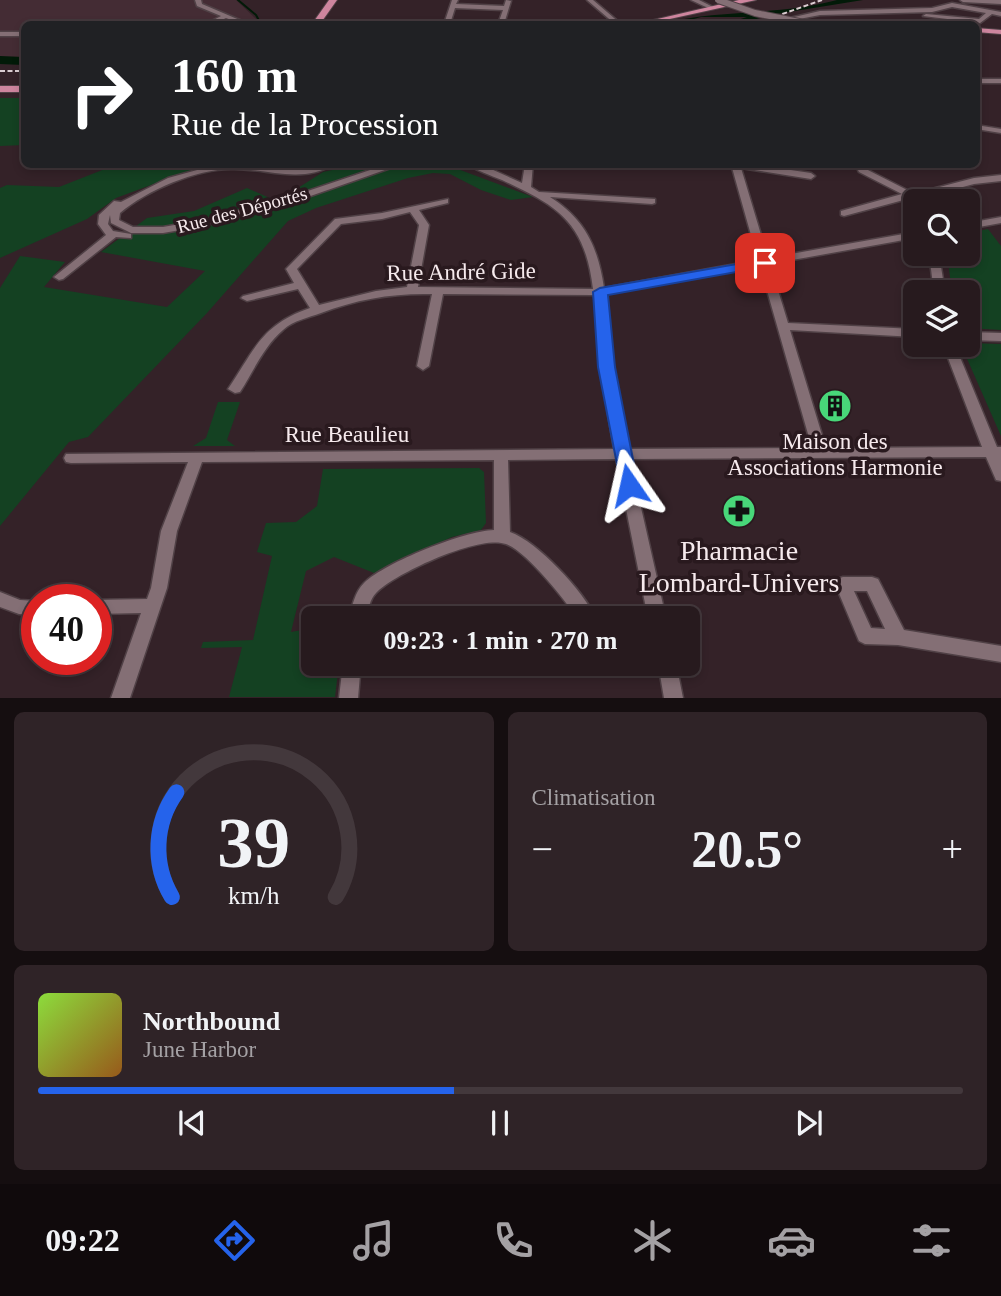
<!DOCTYPE html>
<html lang="fr">
<meta charset="utf-8">
<style>
:root{--surface:#271a1e;--page:#2f2327;--text:#f1f3f6;--muted:#a4a1a4;--line:#43383c;--accent:#2563eb}
body{margin:0;font-family:"Times New Roman",serif;background:var(--page);color:var(--text);height:100vh;display:flex;flex-direction:column;font-size:26px;white-space:nowrap}
*{box-sizing:border-box;margin:0}
p{font-size:23px;color:var(--muted)}
.icon{flex:none;width:38px;height:38px;fill:none;stroke:currentColor;stroke-width:2;stroke-linecap:round;stroke-linejoin:round}
.map{position:relative;height:698px;overflow:hidden}
.details{display:flex;flex-direction:column;gap:14px;padding:14px;background:#150e10;flex:1}
.details>*{flex:none}
.top-card{position:absolute;left:21px;top:21px;width:959px;height:147px;border-radius:10px;box-shadow:0 4px 10px #0003,0 0 0 2px var(--line);background:#202124;color:#fff;overflow:hidden}
.fabs{position:absolute;left:903px;top:189px;display:grid;gap:14px}
.fabs a{display:grid;place-items:center;width:77px;height:77px;border-radius:10px;background:var(--surface);box-shadow:0 4px 10px #0003,0 0 0 2px var(--line);font-size:35px}
.speed{position:absolute;left:21px;top:584px;display:flex;gap:14px;font-size:35px;font-weight:700;text-align:center}
.speed>*{display:grid;place-content:center;width:91px;height:91px;border-radius:50%;background:var(--surface);box-shadow:0 4px 10px #0003,0 0 0 2px var(--line);line-height:1}
.speed .limit{border:10px solid #d22;background:#fff;color:#111}
.pin{position:absolute;display:grid;place-items:center;width:60px;height:60px;color:#fff;margin:-30px;border-radius:14px;box-shadow:0 4px 10px #0006}
.me{position:absolute;width:77px;margin:-38px;rotate:349deg;stroke-linejoin:round;filter:drop-shadow(0 0 5px #0008)}
.turn{display:flex;align-items:center;gap:24px;height:147px;padding:0 35px;font-size:32px}
.turn .icon{width:91px;height:91px;stroke-width:2.5}
.turn b{display:block;font-size:49px;line-height:60px}
.big{font-size:52px;font-weight:600;line-height:1.1}
.details .card{flex:1;display:flex;flex-direction:column;justify-content:center;gap:10px;min-width:0;padding:0 24px;border-radius:10px;background:var(--page)}
.details .dial{align-items:center;gap:0}
.dial svg{height:182px;overflow:visible;fill:none;stroke:var(--line);stroke-width:7;stroke-linecap:round;text-anchor:middle}
.dial text{fill:var(--text);stroke:none}
.song{display:flex;align-items:center;gap:21px}
.cover{width:84px;height:84px;border-radius:10px;background:linear-gradient(135deg,hsl(90 70% 55%),hsl(30 70% 35%))}
.played{height:7px;border-radius:4px;background:linear-gradient(90deg,var(--accent) 45%,var(--line) 45%)}
.keys{display:flex;justify-content:space-around;direction:ltr}
.heat{display:flex;justify-content:space-between;align-items:center;font-size:38px;direction:ltr}
.details .tiles{flex:1;display:grid;gap:14px;grid-template-columns:1fr 1fr}
.card:last-child{grid-column:span 2}
.trip{position:absolute;left:301px;top:606px;width:399px;height:70px;border-radius:10px;background:var(--surface);box-shadow:0 4px 10px #0003,0 0 0 2px var(--line);font-weight:600;line-height:70px;text-align:center}
.menu{display:flex;height:112px;justify-content:space-around;align-items:center;background:#100a0c;color:var(--muted)}
.menu .icon{width:49px;height:49px}
.menu .on{color:var(--accent)}
.menu b{font-size:32px;color:var(--text)}
.map>svg:first-child{display:block}
.built{fill:#442c34}
.green{fill:#144122}
.water{fill:#021a08}
.lines{fill:none;stroke-linecap:round;stroke-linejoin:round}
.stream{stroke:#021a08;stroke-width:2}
.river{fill:#021a08;fill-rule:evenodd}
.minor-casing{stroke:#504146;stroke-width:3}
.major-casing{stroke:#504146;stroke-width:2}
.minor{fill:#846f75;fill-rule:evenodd}
.major{fill:#ce859e;fill-rule:evenodd}
.rail{stroke:#dacdd1;stroke-width:2;stroke-dasharray:5 2.5;stroke-linecap:butt}
.minor-bridge-casing{stroke:#504146;stroke-width:8;stroke-linecap:butt}
.minor-bridge{stroke:#846f75;stroke-width:6}
.route{fill:#2563eb;stroke:#184099;stroke-width:2}
.labels{text-anchor:middle;dominant-baseline:central;stroke-width:7;stroke-linejoin:round;paint-order:stroke}
.far-street-label{font-size:19px;fill:#f6eaed;stroke:#29191e}
.street-label{font-size:23px;fill:#f6eaed;stroke:#29191e}
.poi-label{font-size:23px;fill:#f6eaed;stroke:#29191e}
.near-poi-label{font-size:28px;fill:#f6eaed;stroke:#29191e}
</style>
<div class="map">
<svg width="1001" height="698" viewBox="0 0 1001 698">
<rect width="100%" height="100%" fill="#342228"/>
<path class="built" d="M0 0H236L256 19 239 24H24V60L0 58Z"/>
<path class="green" d="M0 98H24V145L0 146Z
M115 165H205L116 198 87 219 0 258V188L7 185 59 187Z
M355 165H447L533 197 511 200 481 190 450 174 433 173 408 178 316 208 288 221 207 313 88 437 69 442 0 526V288L20 256 65 262 44 287 167 307 205 271 101 252 147 218 194 211 247 188 274 200 287 195 323 172Z
M988 229 1001 246V330L968 328V292H952L947 254H968V233Z
M968 343 1001 344V436L961 345Z
M218 402H240L227 440 235 446H193L206 438Z
M479 468 484 472 486 523 481 530 452 537 374 573 334 557 306 571 291 632 313 628V663H339L335 697H229L242 647 201 648 203 642 253 640 272 556 257 552 266 523 296 522 317 506 323 469Z"/>
<path class="water" d="M837 0H863L770 15 739 24H725L747 17H701L676 24H660C718 9 779 16 837 0Z"/>
<g class="lines">
<path class="stream" d="M238 0 256 15 261 24"/>
<path class="river" d="M0 56 24 57V65L0 64Z"/>
<defs>
<path id="minor" d="M195 0H201L202 4 249 24H242L226 18 213 24H206L221 16 197 6Z
M452 0H458L456 4 504 6 506 0 511 1 504 24H498L503 10 455 8 450 24H444Z
M587 0H593L621 24H615Z
M691 0H699L713 7 708 8Z
M960 0H1001V4L963 2Z
M952 3 1001 12V16L992 14 980 23 923 16 926 14 979 19 986 13 952 7 932 12 820 15 773 24H764L820 11 932 8Z
M0 32H24V36H0Z
M976 79H1001V83H976Z
M976 125 1001 129V133L976 129Z
M219 164H248L293 170 322 164H335C302 184 269 169 234 169 198 168 147 190 120 213L119 220 133 227H163L203 220 293 196 388 164H402L299 200 203 226 163 233H131L111 223 110 215 108 224 113 231 131 234V238L116 237 63 279 59 280 54 277 106 235 98 224 99 215 114 201 121 202 168 178Z
M467 164H480L522 183 525 164H533L531 187 539 192 655 199V203L652 204 550 197C585 219 598 247 604 288L758 260 731 164H750L811 173 815 176 811 179 741 168 768 258 915 232V238L770 264 788 323 915 329V337L790 330 826 448 982 447 943 345H955L997 447H1001V481L996 480 986 457 630 459 666 618H648L616 459 508 460 510 532C538 542 583 591 596 618H577C564 599 527 552 506 544 480 534 395 573 376 593 370 599 368 609 367 618H349C352 606 355 592 364 583 386 562 464 531 494 530V460L202 462 177 531 167 588 130 698H111L141 613 96 614V600H94L147 599 151 588 161 531 188 462 71 463 66 462 64 458 66 454 614 449 602 378 594 295 443 294 429 366 423 370 417 366 432 294C394 293 357 299 321 313 308 318 294 320 283 330 264 346 253 372 240 392L235 393 228 389C255 349 261 325 310 308L298 289 247 301 241 298 243 296 294 283 286 269 335 219 382 213 448 199V203L419 210 429 225 418 287 593 289C585 222 558 206 502 180 490 175 477 171 467 164ZM410 212 419 225 407 287 376 291 319 305 297 269 341 224 382 219ZM760 266 812 448 628 449 614 378 605 294Z
M862 167 911 192 928 190 974 178 1001 175V181L974 184 933 195 934 201H924V196L911 198 844 216 841 215V211L902 194 859 172 858 170Z
M1001 217V223L968 229V223Z
M929 254H939L945 292H934Z
M968 332 1001 333V341L968 340Z
M843 577H872L878 579 904 630 1001 646V662L898 645 865 644 859 641 835 584 837 579ZM854 591H867L885 629 871 628Z
M0 592 20 600 37 601V615L19 614 0 607Z
M343 663H361L358 698H339Z
M583 663H601V664L598 670 592 672 586 670Z
M658 663H676L683 698H664Z"/>
<path id="major" d="M329 0H337L320 24H312Z
M739 0H756L647 24H636Z
M976 28 1001 30V34L976 32Z
M0 86H24V92H0Z"/>
</defs>
<use href="#minor" class="minor-casing"/>
<use href="#major" class="major-casing"/>
<use href="#minor" class="minor"/>
<use href="#major" class="major"/>
<path class="rail" d="M754 24 822 0
M0 71H24"/>
<defs>
<path id="minor-bridge" d="M718 0 755 13 809 24"/>
</defs>
<use href="#minor-bridge" class="minor-bridge-casing"/>
<use href="#minor-bridge" class="minor-bridge"/>
</g>
<path class="route" d="M765 259 771 263 769 266 608 295 615 367 638 485 636 490H622L598 367 593 292 600 288Z"/>
<defs>
<symbol id="building-disc" viewBox="-11 -11 22 22"><circle r="9.5" fill="#48d779" stroke="#29191e"/><path d="M-4-6H4V6H1V3H-1V6H-4ZM-2.5-4.3h1.7v1.8h-1.7ZM.8-4.3h1.7v1.8H.8ZM-2.5-1h1.7V.8h-1.7ZM.8-1h1.7V.8H.8Z" fill="#111"/></symbol>
<symbol id="pharmacy-disc" viewBox="-11 -11 22 22"><circle r="9.5" fill="#48d779" stroke="#29191e"/><path d="M-2-6h4v4h4v4h-4v4h-4v-4h-4v-4h4Z" fill="#111"/></symbol>
</defs>
<g fill-rule="evenodd">
<use href="#building-disc" x="816" y="387" width="38" height="38"/>
<use href="#pharmacy-disc" x="720" y="492" width="38" height="38"/>
</g>
<g class="labels">
<g class="far-street-label">
<text transform="translate(242 210) rotate(-15)">Rue des Déportés</text>
</g>
<g class="street-label">
<text transform="translate(461 272) rotate(-1)">Rue André Gide</text>
<text x="347" y="434">Rue Beaulieu</text>
</g>
<g class="poi-label">
<text x="835" y="441">Maison des<tspan x="835" dy="26">Associations Harmonie</tspan></text>
</g>
<g class="near-poi-label">
<text x="739" y="550">Pharmacie<tspan x="739" dy="32">Lombard-Univers</tspan></text>
</g>
</g>
</svg>
<div class="fabs">
<a><svg class="icon" aria-label="search" viewBox="0 0 24 24"><circle cx="10" cy="10" r="6"/><path d="M15 15l6 6"/></svg></a>
<a><svg class="icon" aria-label="layers" viewBox="0 0 24 24"><path d="M12 4l9 5-9 5-9-5zM3 14l9 5 9-5"/></svg></a>
</div>
<div class="speed"><div class="limit">40</div></div>
<div class="pin" style="left:765px;top:263px;background:#d93025"><svg class="icon" aria-label="arrive" viewBox="0 0 24 24"><path d="M6 21V4h12l-3 4 3 4H6"/></svg></div>
<svg class="me" style="left:629px;top:485px" viewBox="-20 -20 40 40"><path d="M0-17L14 15 0 8-14 15z" fill="#2563eb" stroke="#fff" stroke-width="4"/></svg>
<div class="trip">09:23 · 1 min · 270 m</div>
<div class="top-card">
<div class="turn"><svg class="icon" aria-label="right" viewBox="0 0 24 24"><path d="M7 20v-9h11M14 6l5 5-5 5"/></svg><div><b>160 m</b>Rue de la Procession</div></div>
</div>
</div>
<section class="details">
<div class="tiles">
<div class="card dial"><svg viewBox="0 0 100 80">
<path d="M14 69A42 42 0 1 1 86 69"/>
<path d="M14 69A42 42 0 0 1 16 23" stroke="#2563eb"/>
<text x="50" y="56" font-size="32" font-weight="700">39</text>
<text x="50" y="72" font-size="11">km/h</text>
</svg></div>
<div class="card"><p>Climatisation</p>
<div class="heat"><a>−</a><b class="big">20.5°</b><a>+</a></div>
</div>
<div class="card">
<div class="song"><i class="cover"></i><div><b>Northbound</b><p>June Harbor</p></div></div>
<div class="played"></div>
<div class="keys"><svg class="icon" aria-label="previous" viewBox="0 0 24 24"><path d="M18 5L8 12l10 7zM5 5v14"/></svg><svg class="icon" aria-label="pause" viewBox="0 0 24 24"><path d="M8 5v14M16 5v14"/></svg><svg class="icon" aria-label="next" viewBox="0 0 24 24"><path d="M6 5l10 7-10 7zM19 5v14"/></svg></div>
</div>
</div>
</section>
<nav class="menu">
<b>09:22</b>
<svg class="icon on" aria-label="directions" viewBox="0 0 24 24"><path d="M12 3l9 9-9 9-9-9zM9 14v-3h6M13 9l2 2-2 2"/></svg>
<svg class="icon" aria-label="music" viewBox="0 0 24 24"><path d="M9 18V5l10-2v13"/><circle cx="6" cy="18" r="3"/><circle cx="16" cy="16" r="3"/></svg>
<svg class="icon" aria-label="phone" viewBox="0 0 24 24"><path d="M5 4h4l2 5-3 2q2 4 5 5l2-3 5 2v4C11 20 4 13 5 4z"/></svg>
<svg class="icon" aria-label="climate" viewBox="0 0 24 24"><path d="M12 3v18M4 7l16 10M4 17L20 7"/></svg>
<svg class="icon" aria-label="car" viewBox="0 0 24 24"><path d="M5 17H2v-5l4-1 3-4h7l3 4 3 1v5h-3M9 17h6M6 11h13"/><circle cx="7" cy="17" r="2"/><circle cx="17" cy="17" r="2"/></svg>
<svg class="icon" aria-label="filters" viewBox="0 0 24 24"><path d="M4 7h16M4 17h16"/><circle cx="9" cy="7" r="2"/><circle cx="15" cy="17" r="2"/></svg>
</nav>
